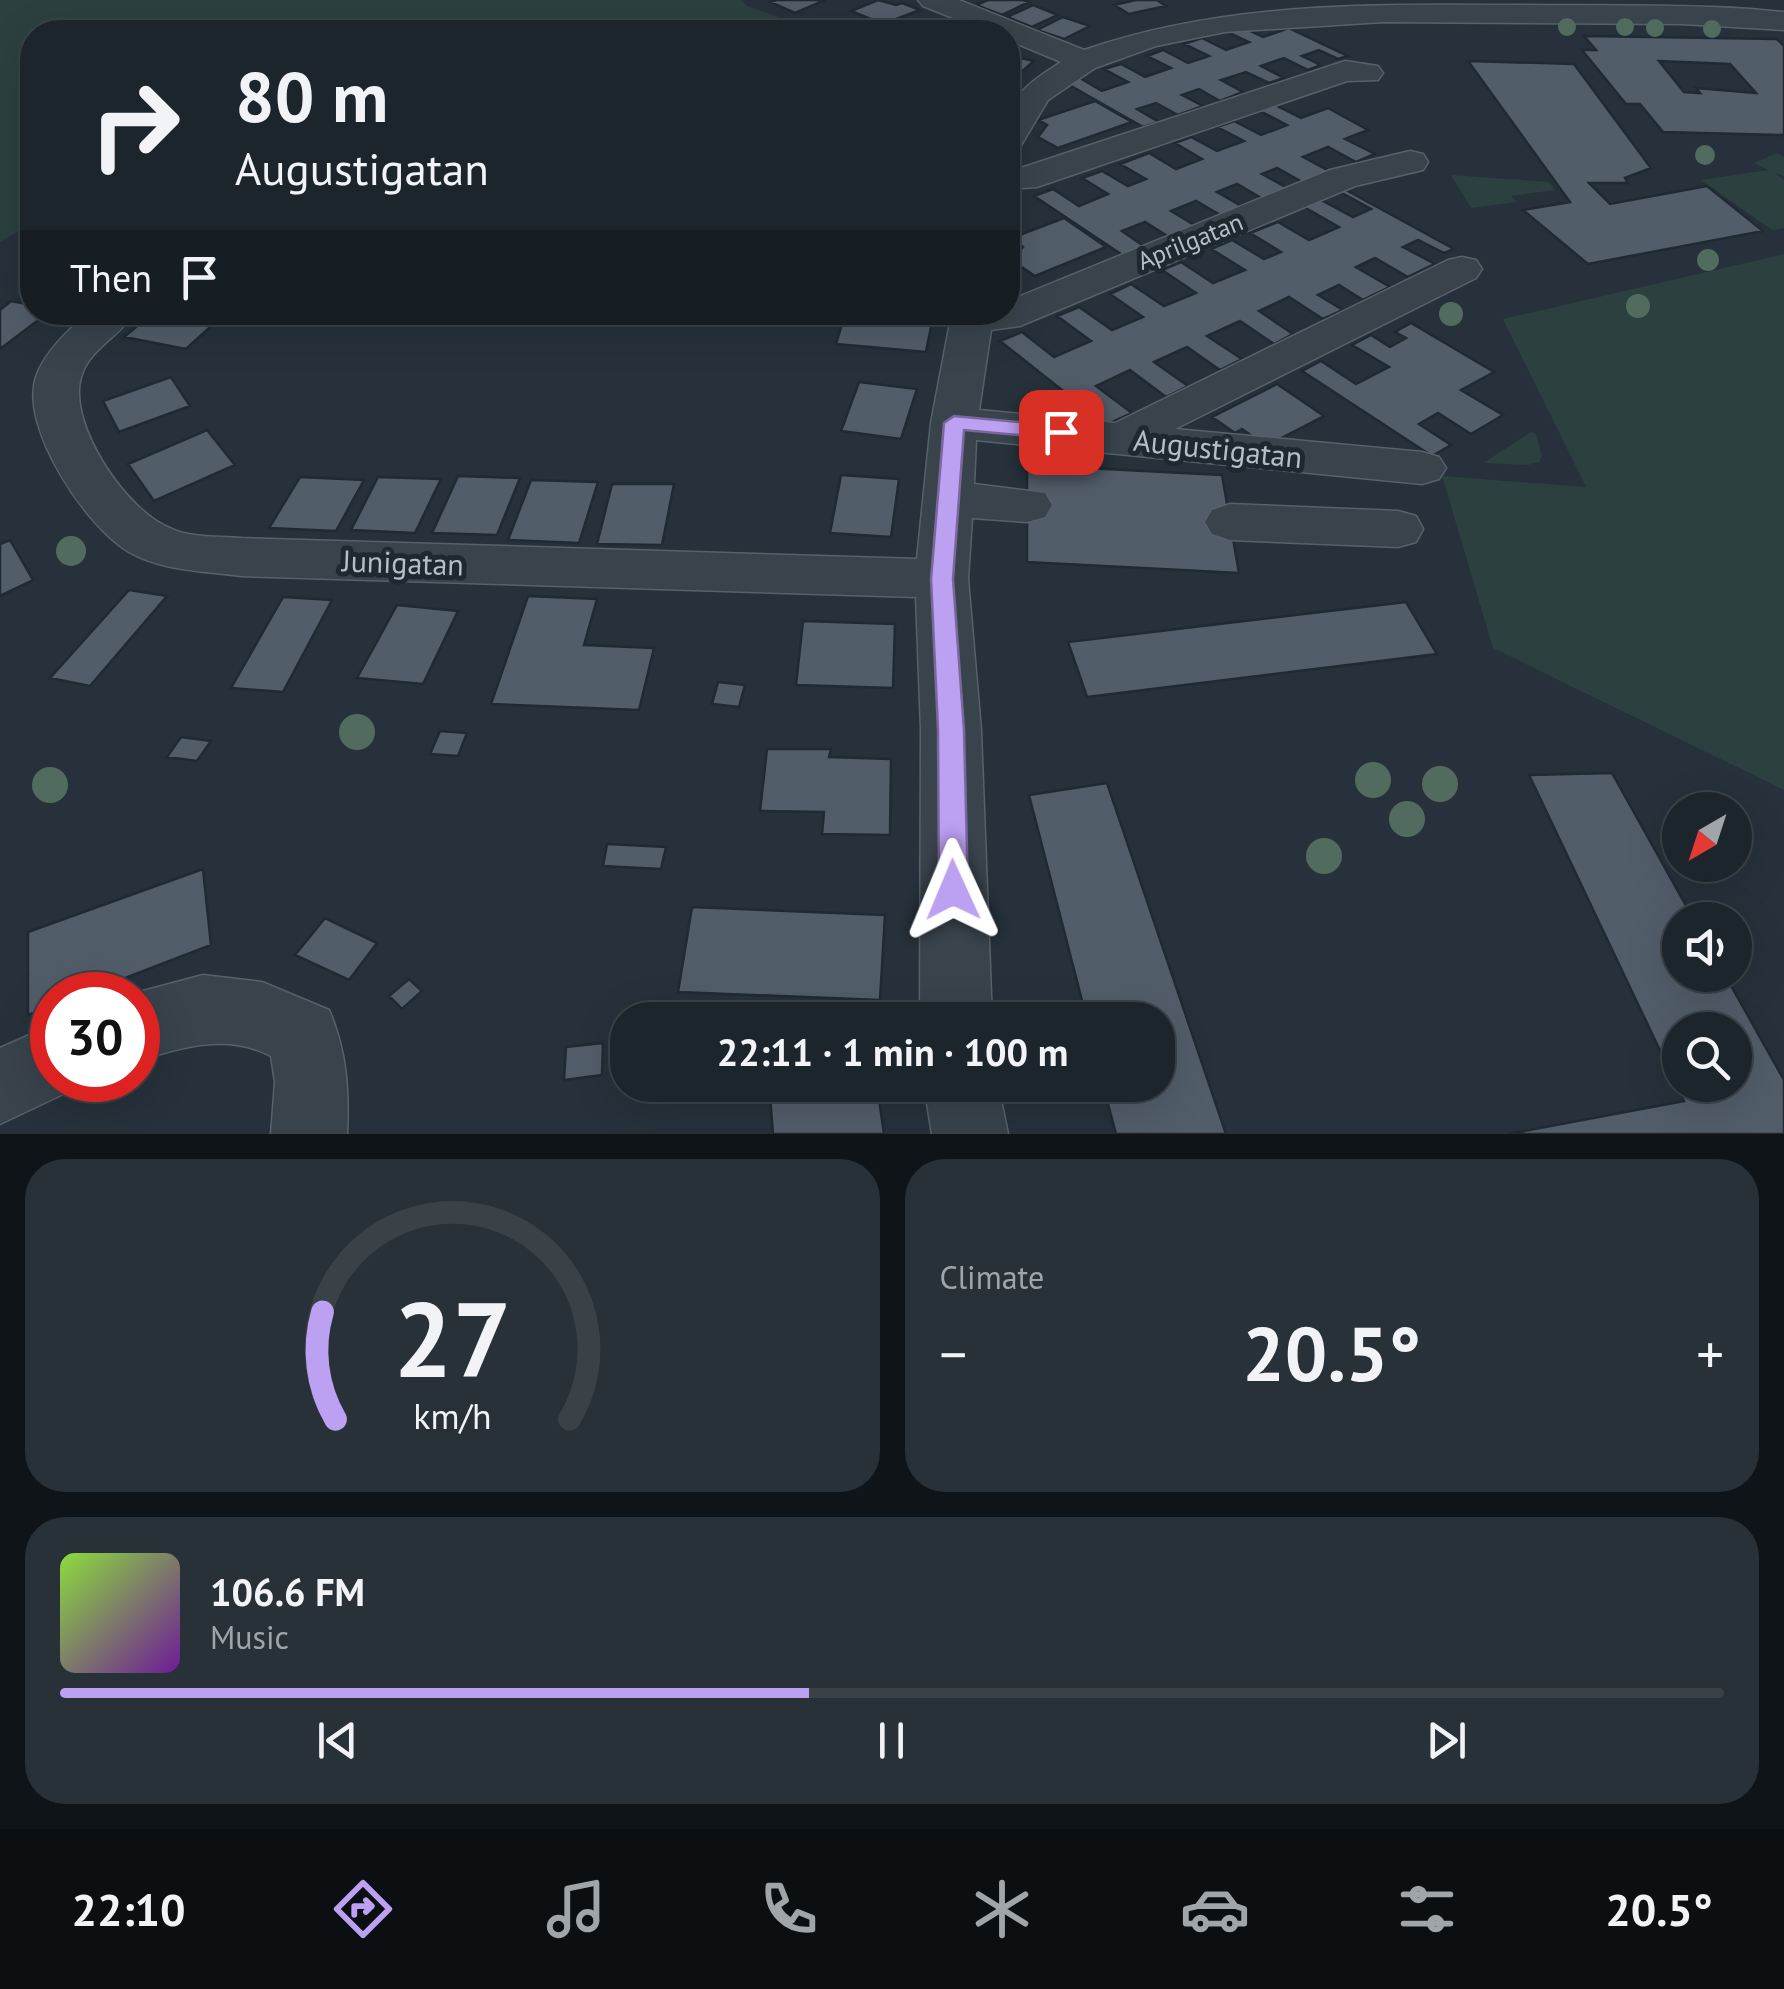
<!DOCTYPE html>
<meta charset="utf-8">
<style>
:root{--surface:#1c252c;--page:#293138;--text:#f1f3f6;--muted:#a0a5a9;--line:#3a4248;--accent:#bca0f2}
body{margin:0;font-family:"PT Sans",sans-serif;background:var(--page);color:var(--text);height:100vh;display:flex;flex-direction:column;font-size:38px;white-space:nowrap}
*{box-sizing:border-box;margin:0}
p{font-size:32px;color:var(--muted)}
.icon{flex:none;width:55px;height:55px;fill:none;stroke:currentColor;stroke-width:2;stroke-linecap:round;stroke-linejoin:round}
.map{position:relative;height:1134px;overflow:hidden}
.drawer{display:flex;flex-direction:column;gap:25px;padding:25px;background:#0f1418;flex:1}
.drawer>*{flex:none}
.top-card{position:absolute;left:20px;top:20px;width:1000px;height:305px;border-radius:40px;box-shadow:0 10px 40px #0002,0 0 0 2px var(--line);background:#1c252c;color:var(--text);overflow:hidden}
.needle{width:65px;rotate:219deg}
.buttons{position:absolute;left:1662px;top:792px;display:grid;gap:20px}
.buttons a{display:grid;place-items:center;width:90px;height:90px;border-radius:50%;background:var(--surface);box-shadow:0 10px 40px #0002,0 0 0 2px var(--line);font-size:50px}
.speed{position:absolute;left:30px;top:972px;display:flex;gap:20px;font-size:50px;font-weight:700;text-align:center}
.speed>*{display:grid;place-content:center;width:130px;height:130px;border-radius:50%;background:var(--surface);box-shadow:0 10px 40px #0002,0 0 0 2px var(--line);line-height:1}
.speed .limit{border:15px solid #d22;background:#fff;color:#111}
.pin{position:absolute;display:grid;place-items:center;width:85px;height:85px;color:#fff;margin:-42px;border-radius:20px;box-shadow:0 5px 15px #0006}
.me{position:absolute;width:110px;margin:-55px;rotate:359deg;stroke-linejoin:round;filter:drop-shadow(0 0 8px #0008)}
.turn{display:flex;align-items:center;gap:35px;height:210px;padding:0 50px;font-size:45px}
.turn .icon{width:130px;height:130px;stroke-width:2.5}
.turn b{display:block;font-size:70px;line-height:85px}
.then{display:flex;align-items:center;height:95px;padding:0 50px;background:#0003;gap:20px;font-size:38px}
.big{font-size:75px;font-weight:600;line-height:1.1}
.drawer .tile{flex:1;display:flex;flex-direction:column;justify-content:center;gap:15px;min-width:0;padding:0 35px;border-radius:40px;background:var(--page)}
.drawer .dial{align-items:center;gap:0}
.dial svg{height:260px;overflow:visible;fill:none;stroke:var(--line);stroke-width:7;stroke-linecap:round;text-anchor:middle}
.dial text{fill:var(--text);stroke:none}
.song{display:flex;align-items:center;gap:30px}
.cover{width:120px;height:120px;border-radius:15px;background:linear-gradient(135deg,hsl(90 70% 55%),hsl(280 70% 35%))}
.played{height:10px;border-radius:5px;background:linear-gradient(90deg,var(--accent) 45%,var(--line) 45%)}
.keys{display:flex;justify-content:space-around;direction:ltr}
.heat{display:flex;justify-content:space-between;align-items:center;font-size:55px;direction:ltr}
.drawer .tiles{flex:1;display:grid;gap:25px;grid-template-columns:1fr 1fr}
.tile:last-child{grid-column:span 2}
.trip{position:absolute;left:610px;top:1002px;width:565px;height:100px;border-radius:40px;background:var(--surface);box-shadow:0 10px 40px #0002,0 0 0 2px var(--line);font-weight:600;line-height:100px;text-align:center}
.dock{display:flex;height:160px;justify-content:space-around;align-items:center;background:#0b0f12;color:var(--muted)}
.dock .icon{width:70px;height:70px}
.dock .selected{color:var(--accent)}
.dock b{font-size:45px;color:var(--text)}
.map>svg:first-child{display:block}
.green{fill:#2b403f}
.building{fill:#515d69;stroke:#202a33;stroke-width:2.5;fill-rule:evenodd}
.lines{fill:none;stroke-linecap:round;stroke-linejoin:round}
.minor-casing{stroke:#57616a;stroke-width:3}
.minor{fill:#39434c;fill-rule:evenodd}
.tree{fill:#516b5e}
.route{fill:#bca0f2;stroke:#7a689d;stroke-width:2.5}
.labels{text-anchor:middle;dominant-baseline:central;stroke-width:10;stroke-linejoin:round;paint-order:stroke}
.far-street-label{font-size:25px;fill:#b5bec7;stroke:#1e2831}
.street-label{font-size:30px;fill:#b5bec7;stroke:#1e2831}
</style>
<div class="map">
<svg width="1784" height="1134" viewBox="0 0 1784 1134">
<rect width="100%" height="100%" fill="#26313b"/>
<path class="green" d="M0 0H741L747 6 821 32H32V223L0 242Z
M1777 153 1784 157V176L1774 173 1784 180V228L1772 230 1701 180 1768 170 1754 163Z
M1451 175 1549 182 1555 190 1511 196 1517 202 1471 208Z
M1784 254V790L1493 648 1442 476 1586 487 1503 319Z
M1531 432 1536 434 1542 456 1539 462 1528 465 1483 463Z"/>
<path class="building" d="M776 0H825L795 13 770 2Z
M878 0 896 5 902 3 920 10 883 24 851 11Z
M988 0H1023L1029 2 1002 15 976 5Z
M1136 0H1157L1166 6 1129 14 1114 5Z
M1033 5 1058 15 1032 27 1007 17Z
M1063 17 1090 26 1064 39 1037 30Z
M936 22 957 31 909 32Z
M1240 26 1263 37 1289 28 1348 56 1338 59 1319 50 1302 56 1321 65 1308 70 1284 58 1261 66 1284 78 1269 83 1246 72 1221 80 1243 92 1220 101 1199 89 1182 95 1203 106 1178 115 1156 103 1137 109 1159 122 1143 127 1064 82 1078 77 1102 91 1128 82 1104 69 1121 64 1145 77 1171 68 1147 56 1163 50 1188 63 1209 56 1184 44 1202 38 1226 50 1249 42 1225 31Z
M1584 36 1777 39 1784 46V135L1663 132 1640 104H1626L1582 50H1596ZM1659 61 1730 64 1756 93 1696 88 1700 93 1684 92Z
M1008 55 1034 61 1010 82 1008 81Z
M1468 61 1574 64 1651 168 1625 178 1628 183H1589L1610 204 1707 186 1763 231 1588 264 1523 210 1570 202Z
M1095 101 1132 122 1058 148 1038 137 1047 125 1038 120Z
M1275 105 1301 118 1328 108 1368 130 1345 139 1375 154 1356 162 1328 147 1303 157 1331 172 1304 183 1277 168 1262 174 1289 189 1263 199 1237 184 1217 192 1243 207 1222 216 1196 201 1171 211 1196 226 1169 237 1145 222 1122 231 1145 247 1124 256 1034 196 1053 189 1079 206 1108 194 1082 178 1102 171 1128 186 1146 179 1120 164 1149 153 1176 169 1202 159 1175 143 1191 137 1217 151 1244 141 1217 127 1234 121 1261 135 1287 125 1260 111Z
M1346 190 1454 249 1444 253 1418 240 1403 247 1435 264 1408 277 1375 258 1356 267 1390 287 1363 300 1339 285 1318 295 1343 310 1323 319 1289 297 1259 311 1293 334 1274 344 1240 321 1207 336 1242 359 1220 370 1187 347 1154 362 1188 386 1166 397 1130 370 1096 386 1132 413 1106 425 1000 341 1022 332 1054 357 1091 341 1057 316 1079 307 1112 330 1143 317 1110 294 1131 284 1164 306 1196 293 1162 270 1181 262 1213 283 1245 270 1211 249 1232 240 1264 259 1281 252 1250 233 1278 222 1309 240 1339 227 1304 207 1321 200 1353 217 1371 209 1340 192Z
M1064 218 1106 247 1035 276 1011 260 1023 247 1012 238Z
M11 301 32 305V312H49L0 349V310Z
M154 312H182L219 319 186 349 124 337Z
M887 312H934L926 352 836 344 845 314 885 317Z
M1411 323 1494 372 1461 390 1503 415 1471 434 1438 413 1419 424 1451 445 1432 456 1302 371 1321 361 1356 384 1389 367 1352 345 1371 335 1390 347 1406 338 1395 332Z
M171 377 190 406 119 432 103 401Z
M859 382 917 389 901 439 841 431Z
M1277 384 1324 416 1266 446 1242 429 1235 433 1212 417Z
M207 430 235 465 154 501 128 464Z
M1027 465 1222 475 1239 573 1027 562Z
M841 475 899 479 891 537 830 533Z
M458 476 520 478 497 535 432 533Z
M300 477 364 480 336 531 269 528Z
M378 477 441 479 415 533 351 530Z
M531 480 598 482 579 543 508 540Z
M612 484H674L662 545 597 544Z
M10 540 33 580 0 596V544Z
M129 590 167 596 90 686 50 678Z
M528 596 597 599 584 645 654 648 639 710 491 704Z
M283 597 332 600 283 692 231 688Z
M1406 602 1437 654 1087 697 1068 642Z
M397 605 458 611 423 684 357 678Z
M803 621 895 624 893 688 796 685Z
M718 682 745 685 739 707 712 704Z
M440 731 467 733 458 756 430 754Z
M181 737 211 741 197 761 167 757Z
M767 749H831L829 757 891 759 890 835 822 834 824 812 760 811Z
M1612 773 1694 920H1680V975H1725L1784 1080V1134H1508L1684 1101 1529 775ZM1680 1030H1735V1085H1680Z
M1107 783 1226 1134H1116L1103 1085H1158V1020H1087L1029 795Z
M607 844 666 847 661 869 603 866Z
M203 869 211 945 81 995H52V1006L28 1015V932Z
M692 907 885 915 880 1000 678 992Z
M325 918 377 943 349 980 295 955Z
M409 979 422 991 402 1009 389 996Z
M603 1043 602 1075 564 1080 566 1047Z
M842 1085H877L884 1134H773L770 1096Z"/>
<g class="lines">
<defs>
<path id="minor" d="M918 0H959L1084 50C1224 2 1368 4 1514 5 1593 6 1671 4 1750 9L1784 12V30L1682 24 1383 22 1225 32 1156 46 1095 68 1048 100 1020 147 1008 150C1005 98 1020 89 1061 62L1008 40V32H988L923 6Z
M1345 61 1378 66 1383 73 1378 80 1347 81 1037 187 1008 189V167L1021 168Z
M1410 151 1423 154 1428 162 1423 170 1355 186 1020 326 991 330 979 410 1115 423 1448 260 1462 257 1476 260 1482 269 1476 278 1175 429 1422 452 1439 457 1446 468 1439 479 1422 484 976 440 974 484 1045 493 1052 505 1045 517 1027 522 972 518 968 579 981 730 992 1020H920L921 730 916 597 241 576C204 571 162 571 129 552 87 528 19 427 36 377 45 351 69 330 89 312H136C120 336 89 349 81 377 67 425 128 513 172 529 192 538 219 536 241 538L917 559 931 423 952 312H1008V301L1330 170Z
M1230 504 1398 511 1416 516 1423 529 1416 542 1398 547 1230 540 1212 534 1205 522 1212 510Z
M203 975 262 982 329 1010C347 1052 349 1090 347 1134H271L275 1082 271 1056C227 1033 182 1047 138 1061V995H128Z
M52 1025V1080H80L78 1087 0 1124V1048Z
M924 1085H998L1008 1134H932Z"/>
</defs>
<use href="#minor" class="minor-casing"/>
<use href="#minor" class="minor"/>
</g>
<g class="tree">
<circle cx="1567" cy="27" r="9"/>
<circle cx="1625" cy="27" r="9"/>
<circle cx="1655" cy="28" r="9"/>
<circle cx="1712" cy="29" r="9"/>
<circle cx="1705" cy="155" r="10"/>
<circle cx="1708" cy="260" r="11"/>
<circle cx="1638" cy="306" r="12"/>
<circle cx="1451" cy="314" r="12"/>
<circle cx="71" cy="551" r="15"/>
<circle cx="357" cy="732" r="18"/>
<circle cx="1373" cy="780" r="18"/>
<circle cx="1440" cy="784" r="18"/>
<circle cx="50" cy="785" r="18"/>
<circle cx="1407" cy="819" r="18"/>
<circle cx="1324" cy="856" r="18"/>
</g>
<path class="route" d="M954 416 1061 426 1071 432 1061 439 964 430 953 579 964 730 968 890 963 900 953 903 943 900 939 890 938 730 931 579 944 423Z"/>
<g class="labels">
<g class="far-street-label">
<text transform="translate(1190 241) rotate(-22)">Aprilgatan</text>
</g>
<g class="street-label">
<text transform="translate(1218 448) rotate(6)">Augustigatan</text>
<text transform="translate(403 562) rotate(2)">Junigatan</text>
</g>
</g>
</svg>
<div class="buttons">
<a><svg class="needle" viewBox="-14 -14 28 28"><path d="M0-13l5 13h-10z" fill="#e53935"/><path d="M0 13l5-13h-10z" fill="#a0a5a9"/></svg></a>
<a><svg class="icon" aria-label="sound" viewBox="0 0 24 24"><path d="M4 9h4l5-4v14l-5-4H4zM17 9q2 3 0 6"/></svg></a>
<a><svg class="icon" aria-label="search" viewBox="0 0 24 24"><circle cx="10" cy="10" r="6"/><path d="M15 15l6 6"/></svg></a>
</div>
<div class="speed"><div class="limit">30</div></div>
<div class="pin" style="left:1061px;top:432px;background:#d93025"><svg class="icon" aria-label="arrive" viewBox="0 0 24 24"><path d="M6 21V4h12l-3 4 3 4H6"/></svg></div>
<svg class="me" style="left:953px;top:890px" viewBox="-20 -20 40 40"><path d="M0-17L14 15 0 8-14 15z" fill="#bca0f2" stroke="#fff" stroke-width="4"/></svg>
<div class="trip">22:11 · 1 min · 100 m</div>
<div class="top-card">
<div class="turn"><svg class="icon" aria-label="right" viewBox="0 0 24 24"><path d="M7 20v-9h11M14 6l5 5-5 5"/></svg><div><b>80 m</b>Augustigatan</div></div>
<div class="then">Then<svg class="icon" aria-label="arrive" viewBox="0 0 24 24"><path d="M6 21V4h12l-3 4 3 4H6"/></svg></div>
</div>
</div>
<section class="drawer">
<div class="tiles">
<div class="tile dial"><svg viewBox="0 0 100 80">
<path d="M14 69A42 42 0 1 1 86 69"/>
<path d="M14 69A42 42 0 0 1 10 36" stroke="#bca0f2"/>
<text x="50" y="56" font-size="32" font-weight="700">27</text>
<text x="50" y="72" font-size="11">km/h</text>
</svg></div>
<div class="tile"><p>Climate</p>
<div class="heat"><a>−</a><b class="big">20.5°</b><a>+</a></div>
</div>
<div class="tile">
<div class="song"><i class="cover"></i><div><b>106.6 FM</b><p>Music</p></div></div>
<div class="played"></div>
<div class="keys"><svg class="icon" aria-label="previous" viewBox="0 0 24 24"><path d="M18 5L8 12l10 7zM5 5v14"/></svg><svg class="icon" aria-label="pause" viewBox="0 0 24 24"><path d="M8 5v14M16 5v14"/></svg><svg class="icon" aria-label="next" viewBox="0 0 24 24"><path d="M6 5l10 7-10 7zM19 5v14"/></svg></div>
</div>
</div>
</section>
<nav class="dock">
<b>22:10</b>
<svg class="icon selected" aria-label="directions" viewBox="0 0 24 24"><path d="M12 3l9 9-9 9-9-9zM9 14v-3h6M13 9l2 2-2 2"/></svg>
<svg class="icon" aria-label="music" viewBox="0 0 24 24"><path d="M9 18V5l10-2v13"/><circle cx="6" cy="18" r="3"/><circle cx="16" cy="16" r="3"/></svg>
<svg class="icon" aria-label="phone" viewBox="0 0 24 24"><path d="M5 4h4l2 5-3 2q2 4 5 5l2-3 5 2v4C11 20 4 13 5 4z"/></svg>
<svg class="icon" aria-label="climate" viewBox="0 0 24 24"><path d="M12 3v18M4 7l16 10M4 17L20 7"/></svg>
<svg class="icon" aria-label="car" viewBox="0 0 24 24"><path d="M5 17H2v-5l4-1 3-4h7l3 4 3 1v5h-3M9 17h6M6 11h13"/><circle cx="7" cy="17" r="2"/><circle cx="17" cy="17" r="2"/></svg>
<svg class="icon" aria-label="filters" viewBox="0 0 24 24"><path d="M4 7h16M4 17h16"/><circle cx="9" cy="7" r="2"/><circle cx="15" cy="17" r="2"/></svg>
<b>20.5°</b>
</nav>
